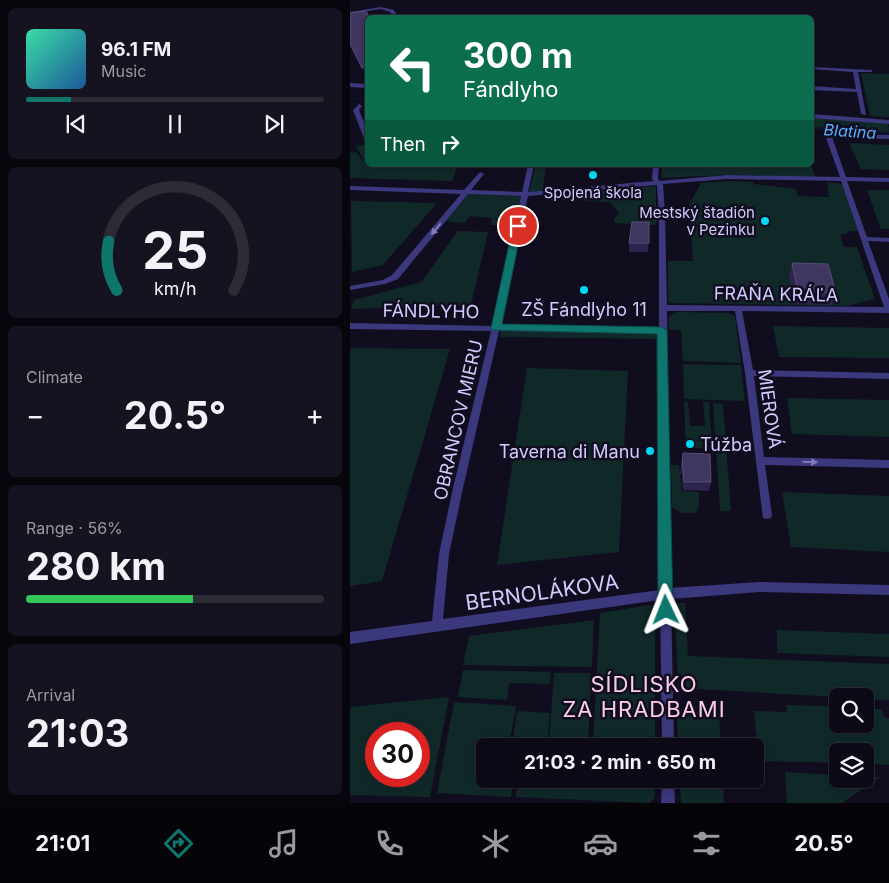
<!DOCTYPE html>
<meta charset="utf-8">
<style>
:root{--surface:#0c0a17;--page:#151320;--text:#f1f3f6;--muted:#9a9aa1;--line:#2c2b36;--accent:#0f766e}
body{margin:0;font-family:Inter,sans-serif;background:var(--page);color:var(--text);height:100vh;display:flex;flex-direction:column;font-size:19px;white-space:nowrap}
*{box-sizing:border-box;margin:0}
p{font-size:16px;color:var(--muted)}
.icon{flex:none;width:28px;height:28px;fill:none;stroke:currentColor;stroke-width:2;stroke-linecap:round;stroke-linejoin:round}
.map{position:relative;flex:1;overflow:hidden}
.drawer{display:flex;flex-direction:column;gap:8px;padding:8px;background:#07060d;width:350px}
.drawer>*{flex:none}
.banner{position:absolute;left:15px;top:15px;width:449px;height:152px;border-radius:8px;box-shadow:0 2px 8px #0003,0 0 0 1px var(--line);background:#0b6e4f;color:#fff;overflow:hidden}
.buttons{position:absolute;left:479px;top:688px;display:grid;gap:10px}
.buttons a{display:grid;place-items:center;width:45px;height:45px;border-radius:8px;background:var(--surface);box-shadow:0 2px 8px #0003,0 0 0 1px var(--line);font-size:25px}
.speed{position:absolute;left:15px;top:722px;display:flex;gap:10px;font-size:25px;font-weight:700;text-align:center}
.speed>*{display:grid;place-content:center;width:65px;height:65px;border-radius:50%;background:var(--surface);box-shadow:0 2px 8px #0003,0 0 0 1px var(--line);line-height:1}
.speed .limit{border:8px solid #d22;background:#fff;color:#111}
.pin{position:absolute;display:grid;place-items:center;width:42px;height:42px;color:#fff;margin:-21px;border:2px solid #fff;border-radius:50%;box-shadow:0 1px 5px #0007}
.me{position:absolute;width:55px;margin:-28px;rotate:358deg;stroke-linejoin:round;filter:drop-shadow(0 0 4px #0008)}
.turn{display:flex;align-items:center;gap:18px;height:105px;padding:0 15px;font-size:22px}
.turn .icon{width:65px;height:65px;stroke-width:2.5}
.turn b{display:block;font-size:35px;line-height:42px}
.then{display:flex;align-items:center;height:48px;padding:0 15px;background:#0003;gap:10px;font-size:19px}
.big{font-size:38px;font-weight:700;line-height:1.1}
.drawer .card{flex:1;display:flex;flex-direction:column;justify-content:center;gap:8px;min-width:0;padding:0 18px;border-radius:8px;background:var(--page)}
.drawer .dial{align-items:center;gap:0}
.dial svg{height:130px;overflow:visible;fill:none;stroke:var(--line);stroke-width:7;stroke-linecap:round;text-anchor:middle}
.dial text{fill:var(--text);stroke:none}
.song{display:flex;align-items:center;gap:15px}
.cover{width:60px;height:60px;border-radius:8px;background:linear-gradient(135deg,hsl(160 70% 55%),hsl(210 70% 35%))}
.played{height:5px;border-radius:2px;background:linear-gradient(90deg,var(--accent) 15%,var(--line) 15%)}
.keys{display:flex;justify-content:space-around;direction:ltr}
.heat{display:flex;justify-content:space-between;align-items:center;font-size:28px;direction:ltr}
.charge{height:8px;border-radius:4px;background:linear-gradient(90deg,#34c759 56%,var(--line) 0)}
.trip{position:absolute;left:126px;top:738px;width:288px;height:50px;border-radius:8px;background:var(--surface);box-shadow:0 2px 8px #0003,0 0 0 1px var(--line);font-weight:700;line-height:50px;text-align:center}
.tab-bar{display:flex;height:80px;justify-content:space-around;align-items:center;background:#050409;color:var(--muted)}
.tab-bar .icon{width:35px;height:35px}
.tab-bar .active{color:var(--accent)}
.tab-bar b{font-size:22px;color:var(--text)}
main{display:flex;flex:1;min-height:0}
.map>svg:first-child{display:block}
.green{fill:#102928;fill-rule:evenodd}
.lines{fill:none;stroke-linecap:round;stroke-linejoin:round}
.stream{stroke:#091b3b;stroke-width:1}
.street{fill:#3c387e;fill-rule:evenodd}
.wall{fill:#2d254d}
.shaded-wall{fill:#1a1433}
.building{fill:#3f3760;stroke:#564e79}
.oneway{fill:#807ab8}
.route{fill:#0f766e;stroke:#0a4d48}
.poi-dot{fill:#03d7f3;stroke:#100d1f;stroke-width:2}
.labels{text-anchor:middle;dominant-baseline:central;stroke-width:5;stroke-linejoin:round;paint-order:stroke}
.far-poi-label{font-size:15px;fill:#d2cbfe;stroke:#100d1f}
.far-water-label{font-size:16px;font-style:italic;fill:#5aaffd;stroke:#100d1f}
.street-label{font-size:18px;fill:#d2cbfe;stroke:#100d1f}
.poi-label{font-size:18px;fill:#d2cbfe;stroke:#100d1f}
.near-street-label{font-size:21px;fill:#d2cbfe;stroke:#100d1f}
.near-neighbourhood-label{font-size:22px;letter-spacing:1px;fill:#fecdec;stroke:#100d1f}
</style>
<main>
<section class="drawer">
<div class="card">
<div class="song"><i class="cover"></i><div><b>96.1 FM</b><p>Music</p></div></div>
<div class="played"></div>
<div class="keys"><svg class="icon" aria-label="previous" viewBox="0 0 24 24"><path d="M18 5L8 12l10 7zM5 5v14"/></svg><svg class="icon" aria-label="pause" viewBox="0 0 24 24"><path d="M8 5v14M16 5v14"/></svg><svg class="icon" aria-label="next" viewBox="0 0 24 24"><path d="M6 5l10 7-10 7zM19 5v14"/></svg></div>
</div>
<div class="card dial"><svg viewBox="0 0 100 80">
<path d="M14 69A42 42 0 1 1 86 69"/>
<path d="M14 69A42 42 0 0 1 9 39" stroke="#0f766e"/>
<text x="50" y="56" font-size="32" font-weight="700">25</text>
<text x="50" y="72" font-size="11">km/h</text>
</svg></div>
<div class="card"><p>Climate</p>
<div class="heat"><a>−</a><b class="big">20.5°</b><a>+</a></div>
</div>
<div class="card"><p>Range · 56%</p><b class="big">280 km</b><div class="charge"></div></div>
<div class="card"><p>Arrival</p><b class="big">21:03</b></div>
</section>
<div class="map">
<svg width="539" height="803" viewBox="0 0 539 803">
<rect width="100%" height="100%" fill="#100d1f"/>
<path class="green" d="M511 73 539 74V117L520 116Z
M461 118 538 123 539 132 461 127Z
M499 143 539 145V170L511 169Z
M16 145 18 165H110L108 167H96L107 168 102 181 0 178V153L6 152 16 164 6 146Z
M186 165H217V167H196L193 186H205V189L179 192Z
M312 165H461L465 177 376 175 311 178Z
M379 181 403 182 404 184 446 189 448 196 479 197 477 182 492 184 508 231H498L499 233 490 235 494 247H507L525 299 497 306 319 303 318 299V261H343L339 205 351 183Z
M306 186V225L264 223V219L269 213 260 202 232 201 234 192Z
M517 190H539V229H531Z
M118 194 169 196 170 199 166 225 158 224 160 216H151L148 225H141L142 218 120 216 114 223 96 221Z
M1 201 87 203 33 265 2 272Z
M108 231 138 232 121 305 1 309 4 300 71 282Z
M326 312 378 313 385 316 391 363 333 361 331 330H319C318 322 317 315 326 312Z
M423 326 539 328V358L429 357Z
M151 330 306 333V339L150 337Z
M2 348 100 349 32 581 0 586V351Z
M333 364 391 365 395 401 334 399Z
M177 368 278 371 269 552 147 565Z
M437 398 539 400V437L442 434Z
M334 402H338L340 426H355L353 402H359L362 448H336Z
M363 403 373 404 381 511H370Z
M321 465H329L332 491 349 492V507L345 513H331L322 507Z
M432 492 539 496V552L441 547Z
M328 603H335L338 656 539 664V700L515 699V696L487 697 328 688 325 609Z
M299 605 303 606 305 610V746H243L250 613Z
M244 620 242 667 113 665 119 636Z
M427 630 539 634V657L427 653Z
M113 670 201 672 200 684 159 683 157 700 108 697Z
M204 673H241L238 746H199Z
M99 697 80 797 0 795V707ZM26 734H69V776H26Z
M104 702 166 706 159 746H135V779H163L161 797 87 793Z
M436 705 479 706 480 715H487L488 724H515V709H532L534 717 539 718V765L515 764V751H488L487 763 409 761 404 711 437 712Z
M327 710 369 712 371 746H328Z
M167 711 200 713 197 746H162Z
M435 772 487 775 488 779 530 777 492 803H437Z
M168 779H305V797L300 803 166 797Z
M330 779H373L374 803H331Z"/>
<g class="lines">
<path class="stream" d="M0 98 18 100
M461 128 539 133"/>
<path class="street" d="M31 7 44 10 48 18H44L40 12 31 9 0 14V12Z
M461 67 522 70V72H508L516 115 511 114 507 92 461 90V86L506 89 503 72 461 69Z
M0 83 18 84V88L0 87Z
M9 104 12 106 9 110 18 132V143L15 141 3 110Z
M461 114 539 120V124L461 118Z
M478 133 539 135V139L482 137 496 177 539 178V182L497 181 517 237 539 238V242L518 241 539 299V313L392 311 403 370 539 373V379L404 376 414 457 539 460V468L415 465 422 515 421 518 417 519 413 518 395 373 385 311H317L320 588 409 582 539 585V595L409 592 321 599 324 746H312L310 600 0 644V632L82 621 89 554 103 488 141 331 0 329V323L143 326 171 196 118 194 48 279 35 284 0 290V286L33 280 42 275 111 194 0 190V186L114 190 129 173 131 172 134 174 121 190 172 192 178 165H184L178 192 304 181 302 179 303 165H309L308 179 310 181 377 175 490 177 475 135ZM377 179 491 181 534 307 317 305 315 215 313 184ZM307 185 309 215V328L150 326 178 196ZM149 331 309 334 310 590 93 619 99 554 113 488Z
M312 779H324L325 803H311Z"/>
</g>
<path class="wall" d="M380 165H387V168H381Z
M408 165H453V167L408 166Z
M299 222 298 252H279V243Z
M442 263 486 293 482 305 445 304 439 275Z
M333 453 361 482 359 491 333 490 332 474H330Z"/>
<path class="shaded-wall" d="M18 67V70L13 71 12 68Z"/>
<path class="building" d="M16 11 20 18H18V67L12 68 0 44V13Z
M282 222H299V243H279Z
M442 263 478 264 486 293 448 292Z
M333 453 360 454 361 482H334L333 466H332Z"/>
<defs><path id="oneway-solid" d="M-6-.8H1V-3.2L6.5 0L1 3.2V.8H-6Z" transform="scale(1.25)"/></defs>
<g class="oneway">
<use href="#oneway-solid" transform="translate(86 229) rotate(130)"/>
<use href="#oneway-solid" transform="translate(460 462) rotate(2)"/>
</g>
<path class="route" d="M168 224 172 226 152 324 312 327 317 331 323 610 321 615 316 618 310 615 308 610 307 334 142 330 141 328 163 226Z"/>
<g class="poi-dot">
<circle cx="243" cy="175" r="5"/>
<circle cx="415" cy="221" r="5"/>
<circle cx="234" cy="290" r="5"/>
<circle cx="340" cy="444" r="5"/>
<circle cx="300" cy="451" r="5"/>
</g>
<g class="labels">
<g class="far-poi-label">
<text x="243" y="192">Spojená škola</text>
<text x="405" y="212" text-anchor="end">Mestský štadión<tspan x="405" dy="17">v Pezinku</tspan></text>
</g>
<g class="far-water-label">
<text transform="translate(500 131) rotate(4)">Blatina</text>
</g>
<g class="street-label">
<text transform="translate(426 294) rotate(1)">FRAŇA KRÁĽA</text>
<text transform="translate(81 311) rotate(1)">FÁNDLYHO</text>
<text transform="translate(420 409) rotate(82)">MIEROVÁ</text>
<text transform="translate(108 420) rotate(-77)">OBRANCOV MIERU</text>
</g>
<g class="poi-label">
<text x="234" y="309">ZŠ Fándlyho 11</text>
<text x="350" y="444" text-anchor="start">Túžba</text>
<text x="290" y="451" text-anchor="end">Taverna di Manu</text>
</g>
<g class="near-street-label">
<text transform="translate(192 592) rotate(-8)">BERNOLÁKOVA</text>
</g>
<g class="near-neighbourhood-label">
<text x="294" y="684">SÍDLISKO<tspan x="294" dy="25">ZA HRADBAMI</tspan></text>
</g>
</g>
</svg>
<div class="buttons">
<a><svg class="icon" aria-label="search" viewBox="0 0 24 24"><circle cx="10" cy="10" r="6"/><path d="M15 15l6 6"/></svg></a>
<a><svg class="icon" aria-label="layers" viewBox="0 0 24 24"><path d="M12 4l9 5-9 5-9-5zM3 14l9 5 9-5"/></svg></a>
</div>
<div class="speed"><div class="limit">30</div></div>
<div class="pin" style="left:168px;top:226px;background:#d93025"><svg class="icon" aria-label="arrive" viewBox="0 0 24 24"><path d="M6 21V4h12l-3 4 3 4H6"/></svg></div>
<svg class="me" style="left:316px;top:610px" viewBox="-20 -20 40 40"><path d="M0-17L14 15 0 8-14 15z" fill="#0f766e" stroke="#fff" stroke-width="4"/></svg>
<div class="trip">21:03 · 2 min · 650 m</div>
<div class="banner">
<div class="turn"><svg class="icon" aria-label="left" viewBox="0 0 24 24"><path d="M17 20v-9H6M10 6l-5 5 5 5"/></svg><div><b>300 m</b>Fándlyho</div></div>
<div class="then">Then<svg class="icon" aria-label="right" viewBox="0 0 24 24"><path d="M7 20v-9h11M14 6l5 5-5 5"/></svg></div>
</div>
</div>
</main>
<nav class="tab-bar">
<b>21:01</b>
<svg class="icon active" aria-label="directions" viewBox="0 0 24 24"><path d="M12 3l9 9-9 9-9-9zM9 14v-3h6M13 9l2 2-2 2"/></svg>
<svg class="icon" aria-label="music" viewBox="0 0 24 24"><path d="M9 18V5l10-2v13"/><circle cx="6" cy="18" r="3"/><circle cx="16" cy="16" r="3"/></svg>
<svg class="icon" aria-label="phone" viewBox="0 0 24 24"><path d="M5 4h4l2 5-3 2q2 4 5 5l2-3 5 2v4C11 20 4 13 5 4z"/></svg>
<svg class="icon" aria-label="climate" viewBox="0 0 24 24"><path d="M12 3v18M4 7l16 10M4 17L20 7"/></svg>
<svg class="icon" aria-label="car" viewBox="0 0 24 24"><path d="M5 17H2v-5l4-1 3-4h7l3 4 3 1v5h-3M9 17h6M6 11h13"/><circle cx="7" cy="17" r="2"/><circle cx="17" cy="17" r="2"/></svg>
<svg class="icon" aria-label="filters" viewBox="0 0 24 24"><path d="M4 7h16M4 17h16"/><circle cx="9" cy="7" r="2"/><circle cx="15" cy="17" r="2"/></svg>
<b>20.5°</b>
</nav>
